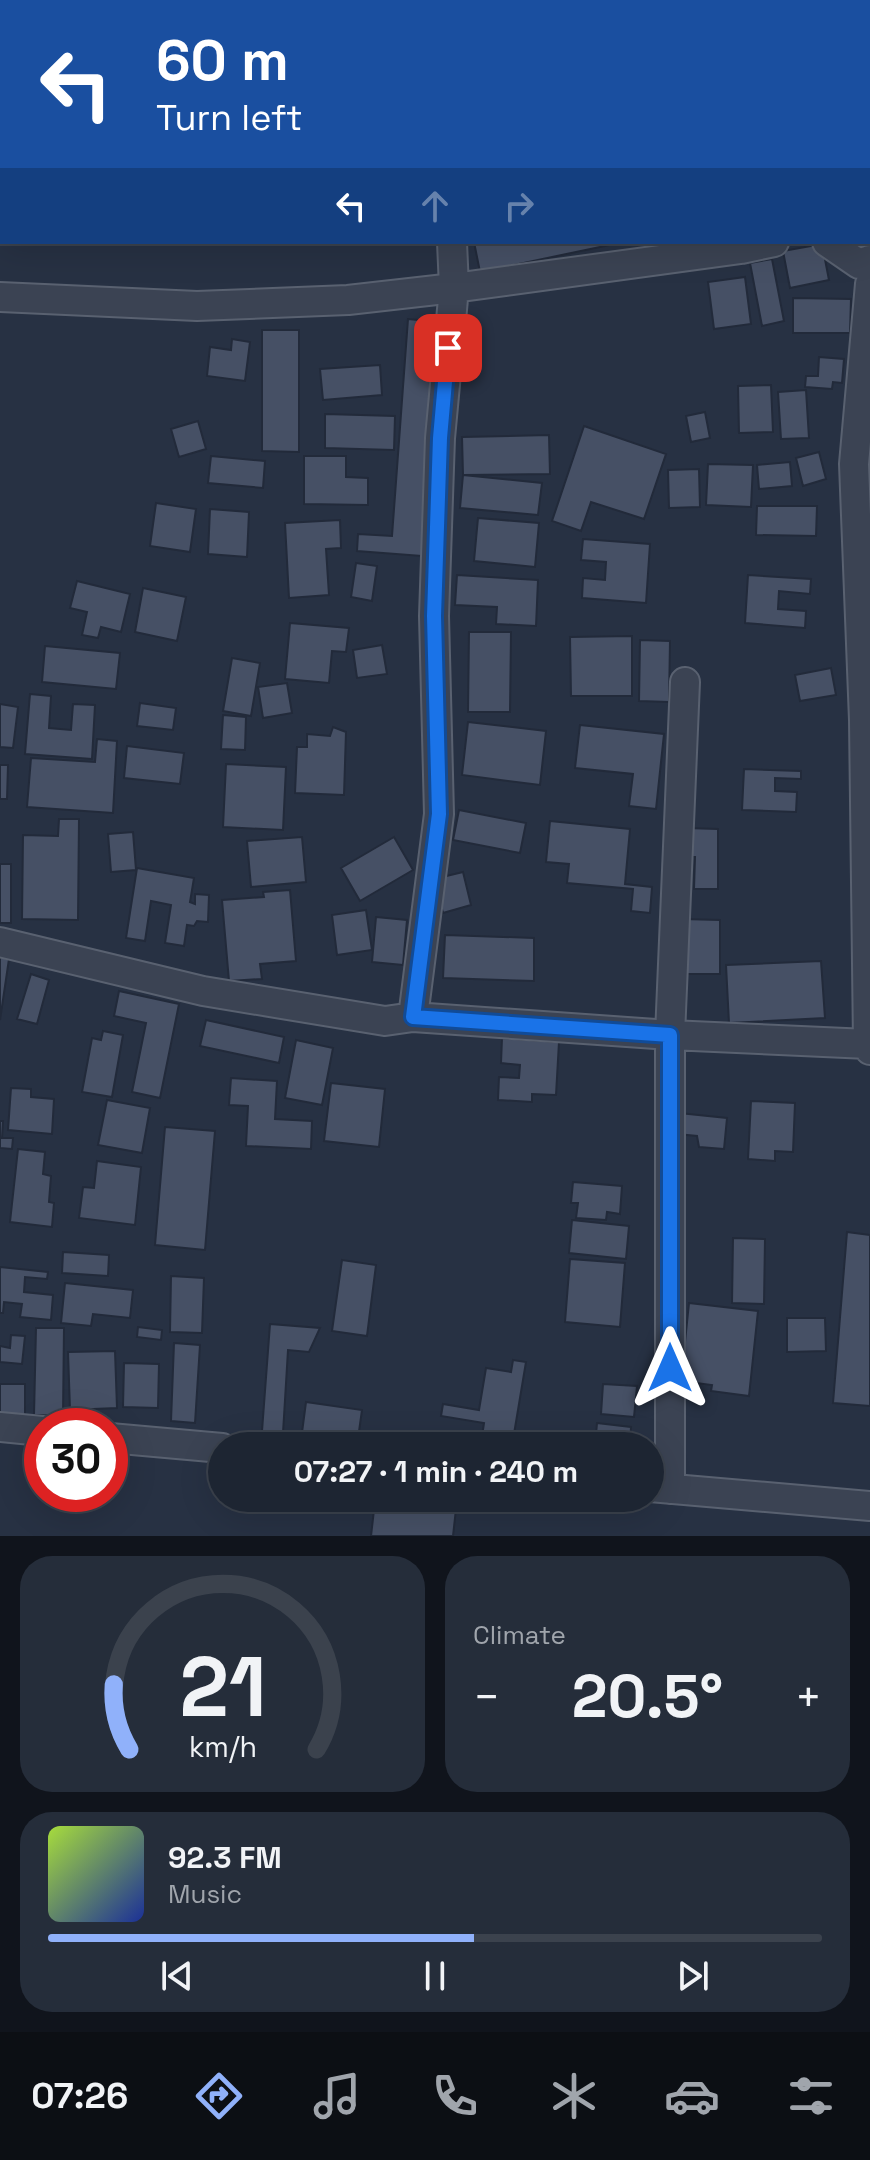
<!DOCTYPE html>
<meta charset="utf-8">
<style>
:root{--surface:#1d2532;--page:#252d3a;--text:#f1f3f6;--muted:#a0a5ac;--line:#3b424d;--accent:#90b1fa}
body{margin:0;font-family:"Space Grotesk",sans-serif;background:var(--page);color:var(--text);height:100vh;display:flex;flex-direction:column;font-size:30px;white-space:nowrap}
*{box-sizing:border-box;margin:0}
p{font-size:26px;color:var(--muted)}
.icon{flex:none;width:44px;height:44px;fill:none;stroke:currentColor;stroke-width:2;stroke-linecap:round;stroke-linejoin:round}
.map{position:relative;height:1536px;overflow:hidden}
.sheet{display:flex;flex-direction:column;gap:20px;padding:20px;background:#10141c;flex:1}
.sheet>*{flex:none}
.guide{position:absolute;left:0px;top:0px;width:870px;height:244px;box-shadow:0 8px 32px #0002,0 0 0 2px var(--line);background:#1a4fa0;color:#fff;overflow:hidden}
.speed{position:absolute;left:24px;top:1408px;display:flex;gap:16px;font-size:40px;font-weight:700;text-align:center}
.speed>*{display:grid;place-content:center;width:104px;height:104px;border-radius:50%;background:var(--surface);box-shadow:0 8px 32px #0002,0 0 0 2px var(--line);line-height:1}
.speed .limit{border:12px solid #d22;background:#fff;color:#111}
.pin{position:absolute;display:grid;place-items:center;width:68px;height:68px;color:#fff;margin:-34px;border-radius:16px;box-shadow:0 4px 12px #0006}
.me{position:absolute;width:88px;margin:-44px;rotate:0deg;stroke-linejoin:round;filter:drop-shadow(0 0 6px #0008)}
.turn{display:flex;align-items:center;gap:28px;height:168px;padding:0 24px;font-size:36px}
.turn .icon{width:104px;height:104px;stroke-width:2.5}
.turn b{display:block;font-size:56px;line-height:68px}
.lanes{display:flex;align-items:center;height:76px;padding:0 24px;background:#0003;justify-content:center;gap:40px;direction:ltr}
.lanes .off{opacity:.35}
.big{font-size:60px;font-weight:600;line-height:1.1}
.sheet .card{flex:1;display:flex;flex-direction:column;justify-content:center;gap:12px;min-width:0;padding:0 28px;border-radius:32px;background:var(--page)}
.sheet .dial{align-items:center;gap:0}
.dial svg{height:208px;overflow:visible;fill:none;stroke:var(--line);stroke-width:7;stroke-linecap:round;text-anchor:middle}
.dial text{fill:var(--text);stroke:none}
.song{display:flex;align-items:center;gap:24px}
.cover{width:96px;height:96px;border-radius:12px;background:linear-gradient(135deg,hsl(80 70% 55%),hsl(230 70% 35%))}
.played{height:8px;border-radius:4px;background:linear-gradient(90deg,var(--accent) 55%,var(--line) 55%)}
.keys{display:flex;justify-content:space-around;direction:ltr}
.heat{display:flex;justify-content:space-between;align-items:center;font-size:44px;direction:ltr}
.sheet .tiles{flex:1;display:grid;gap:20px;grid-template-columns:1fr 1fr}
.card:last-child{grid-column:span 2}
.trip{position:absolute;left:208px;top:1432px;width:456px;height:80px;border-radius:40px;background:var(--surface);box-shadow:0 8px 32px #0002,0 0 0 2px var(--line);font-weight:600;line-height:80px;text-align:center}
.dock{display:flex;height:128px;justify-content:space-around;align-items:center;background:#0c0f14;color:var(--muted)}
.dock .icon{width:56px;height:56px}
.dock .selected{color:var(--accent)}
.dock b{font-size:36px;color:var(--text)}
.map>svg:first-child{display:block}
.building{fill:#465065;stroke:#222a3a;stroke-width:2}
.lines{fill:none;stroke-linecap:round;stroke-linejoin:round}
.minor-casing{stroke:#596170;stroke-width:32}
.minor{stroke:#3b4353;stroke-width:28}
.route-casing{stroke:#114b97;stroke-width:20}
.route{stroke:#1a73e8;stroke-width:14}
</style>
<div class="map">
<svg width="870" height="1536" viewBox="0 0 870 1536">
<rect width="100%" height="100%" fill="#273143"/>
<path class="building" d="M474 242H624L480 272Z
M822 244 829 280 790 288 783 251Z
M772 259 784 321 762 326 750 263Z
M745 277 751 324 714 329 708 282Z
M793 298 851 299 850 333H793Z
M408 319 439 322 422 556 357 551 358 534 392 536Z
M262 330H299V452L262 451Z
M232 339 250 342 245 381 207 376 210 347 231 350Z
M819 357 844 359 842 383 833 382 832 389 805 387 806 376H818Z
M380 365 382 395 323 400 320 369Z
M771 385 773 432 739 433 738 386Z
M806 390 809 438 781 439 778 392Z
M705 412 710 438 691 442 686 416Z
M325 414 395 416 394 450 325 448Z
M198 421 206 449 179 457 171 429Z
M584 426 666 454 644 519 591 502 581 531 552 521Z
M549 435 550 474 463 475 462 437Z
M819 452 826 479 803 486 796 458Z
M211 456 265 461 263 488 208 483Z
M304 456H346V477L368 478V505L304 504Z
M790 462 792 486 759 489 757 465Z
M708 464 753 465 751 507 706 505Z
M699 469 700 507 669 508 668 470Z
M463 475 542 483 538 515 460 508Z
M156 503 196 509 190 552 150 546Z
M757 506H817L816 536 756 535Z
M210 509 249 512 247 557 208 554Z
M478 518 539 523 535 567 474 561Z
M340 520 341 548 326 549 329 595 289 598 285 523Z
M583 539 650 544 646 603 582 598 583 578 605 580 606 562 581 560Z
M356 563 377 566 372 601 351 597Z
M457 575 538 580 536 626 496 624 497 607 455 605Z
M748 575 811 579 810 594 779 591 778 609 806 611 805 628 745 623Z
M77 581 130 594 121 632 101 627 98 638 82 635 87 612 70 608Z
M143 588 186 597 177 641 135 632Z
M290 623 349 628 346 652 332 651 329 683 285 679Z
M469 632H511L510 712H468Z
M632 636V696H571L570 637Z
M640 640 670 641 669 702 639 701Z
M382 645 387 674 357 678 353 650Z
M45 646 120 653 116 689 42 682Z
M232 658 260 663 251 716 223 711Z
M831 668 836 695 800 701 795 675Z
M287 683 292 713 263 718 258 687Z
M30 694 51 696 49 728 71 730 73 704 95 705 92 759 25 754Z
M140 703 176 708 173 730 137 726Z
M0 704 18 707 13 748 0 747Z
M223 715 246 717 245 750 221 749Z
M468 722 546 731 540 785 462 775Z
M580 725 664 734 656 809 629 806 633 774 575 768Z
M333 727 346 732 344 795 295 793 297 747H307V734L330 736Z
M97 739 117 741 113 813 27 807 31 758 95 762Z
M127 746 184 753 180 784 124 778Z
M226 764 286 767 283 830 223 827Z
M0 765H8L7 799H0Z
M744 769 801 771V779L775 778V791L797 792 796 812 742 810Z
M459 810 526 823 520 853 453 840Z
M59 819H79L78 920 22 919 23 835 58 836Z
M550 821 630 829 625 884 652 887 650 913 631 911 633 889 567 883 569 864 546 862Z
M686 828 718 829V889H694L695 857H682Z
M133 832 136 870 111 872 108 834Z
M302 837 306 882 251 887 247 841Z
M394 837 413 870 360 901 341 868Z
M0 864H11V923H0Z
M137 868 194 878 190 902 195 904V894L209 895 208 922 197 921 194 926 187 925 184 946 165 943 171 905 151 901 145 941 126 938Z
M463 872 471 905 443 913 434 879Z
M290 890 296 961 260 964 262 979 229 981 222 900 264 897 263 892Z
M366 910 372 950 337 955 332 915Z
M376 917 407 920 403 965 372 962Z
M682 919 720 920V974H682Z
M445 935 534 938V981L443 978Z
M0 957 9 959 0 1020Z
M821 961 825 1018 729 1023 726 965Z
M31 974 49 980 37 1024 17 1019Z
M119 991 179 1004 160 1098 132 1092 146 1023 114 1016Z
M206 1020 284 1037 279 1063 200 1046Z
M103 1031 123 1035 112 1097 82 1092 92 1038 101 1040Z
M502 1038 559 1042 556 1095 532 1094V1102L498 1100 499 1077 519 1078 520 1065 501 1063Z
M296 1040 333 1048 322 1105 285 1098Z
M231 1078 277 1081 275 1119 312 1121 311 1149 246 1146 248 1106 229 1105Z
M331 1083 385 1089 379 1147 324 1141Z
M11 1088 31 1089V1097L54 1099 52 1134 8 1130Z
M107 1100 150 1108 142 1153 98 1145Z
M751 1101 795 1103 793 1152 775 1151V1161L748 1159Z
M679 1113 727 1118 724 1149 699 1147 697 1136 677 1134Z
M0 1121H3L2 1138H13L12 1149 0 1148Z
M165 1127 215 1131 205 1250 155 1245Z
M18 1149 45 1152 43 1174 51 1176 49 1202 54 1203 52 1227 10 1222Z
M97 1161 141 1167 135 1225 79 1218 83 1187 94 1188Z
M573 1182 622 1186 620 1214 607 1212 606 1220 576 1218 578 1203H571Z
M572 1220 629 1226 626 1259 569 1253Z
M847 1232 870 1235V1406L833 1403Z
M733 1238 765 1239 764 1304 732 1303Z
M63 1252 109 1255 108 1276 62 1273Z
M570 1259 625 1263 620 1327 565 1322Z
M342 1260 376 1265 367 1336 332 1331Z
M0 1267 48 1272 47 1279 25 1277 24 1292 53 1295 51 1320 20 1317 22 1304 4 1302 3 1313H0Z
M171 1276 204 1278 202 1333 170 1332Z
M65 1283 133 1290 130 1318 93 1314 91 1326 61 1323Z
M689 1303 758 1311 749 1396 711 1391 712 1385 681 1381Z
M787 1318H825L826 1351 787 1352Z
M270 1324 320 1328 309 1352 288 1350 283 1433 262 1431Z
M138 1327 162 1330 161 1340 137 1337Z
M36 1328H64L63 1416 34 1415Z
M11 1335 25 1336 22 1364 0 1362V1346L10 1348Z
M174 1343 200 1345 195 1423 171 1421Z
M115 1351 117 1408 70 1410 68 1352Z
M513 1360 526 1362 512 1446 481 1443 484 1423 441 1416 443 1404 479 1410 486 1368 511 1372Z
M124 1363 159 1364 158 1408 123 1407Z
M0 1384H25V1417L0 1416Z
M603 1384 637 1386 634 1417 601 1414Z
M306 1402 362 1410 357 1446H341L301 1440Z
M597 1423 631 1427 630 1446H595Z
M375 1501 456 1509 453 1536H371Z"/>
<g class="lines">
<defs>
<path id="minor" d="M676 2 677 0
M827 242 859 264 870 260
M870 284 854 464 864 720 868 1044 870 1050
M0 297 197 306 348 300 454 288 741 249 774 242
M0 942 203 991 385 1021 413 1017 670 1035 868 1044
M413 1017 439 814 434 616 440 438 454 288 452 242
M0 1427 42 1431
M110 1438 222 1448
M650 1487 870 1506
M670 1489V1035L685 682"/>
</defs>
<use href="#minor" class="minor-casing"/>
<use href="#minor" class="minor"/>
</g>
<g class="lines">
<defs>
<path id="route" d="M448 348 440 438 434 616 439 814 413 1017 670 1035V1368"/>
</defs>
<use href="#route" class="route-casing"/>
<use href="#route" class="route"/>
</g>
</svg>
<div class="speed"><div class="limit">30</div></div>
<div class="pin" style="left:448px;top:348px;background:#d93025"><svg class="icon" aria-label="arrive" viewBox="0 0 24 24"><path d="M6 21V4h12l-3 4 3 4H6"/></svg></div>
<svg class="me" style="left:670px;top:1368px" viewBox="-20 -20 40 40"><path d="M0-17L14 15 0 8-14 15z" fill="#1a73e8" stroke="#fff" stroke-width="4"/></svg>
<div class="trip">07:27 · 1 min · 240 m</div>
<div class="guide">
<div class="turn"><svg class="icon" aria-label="left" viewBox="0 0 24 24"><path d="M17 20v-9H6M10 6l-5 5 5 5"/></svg><div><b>60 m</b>Turn left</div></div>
<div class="lanes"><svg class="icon" aria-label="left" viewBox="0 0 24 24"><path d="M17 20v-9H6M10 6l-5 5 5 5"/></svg><svg class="icon off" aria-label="ahead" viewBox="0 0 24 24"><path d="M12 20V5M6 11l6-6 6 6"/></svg><svg class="icon off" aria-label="right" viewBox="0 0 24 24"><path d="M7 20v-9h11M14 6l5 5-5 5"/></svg></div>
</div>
</div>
<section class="sheet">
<div class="tiles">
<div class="card dial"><svg viewBox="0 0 100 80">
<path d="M14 69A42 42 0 1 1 86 69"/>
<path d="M14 69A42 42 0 0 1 8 44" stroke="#90b1fa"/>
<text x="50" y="56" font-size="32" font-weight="700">21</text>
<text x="50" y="72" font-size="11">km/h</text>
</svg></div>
<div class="card"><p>Climate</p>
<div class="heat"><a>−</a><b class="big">20.5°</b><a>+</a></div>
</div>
<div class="card">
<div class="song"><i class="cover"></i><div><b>92.3 FM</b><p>Music</p></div></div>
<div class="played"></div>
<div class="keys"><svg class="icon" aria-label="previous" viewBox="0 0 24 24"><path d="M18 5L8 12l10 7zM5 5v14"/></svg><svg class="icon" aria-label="pause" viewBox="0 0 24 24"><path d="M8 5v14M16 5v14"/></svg><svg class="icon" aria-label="next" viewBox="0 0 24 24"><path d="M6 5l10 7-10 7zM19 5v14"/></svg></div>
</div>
</div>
</section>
<nav class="dock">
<b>07:26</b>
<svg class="icon selected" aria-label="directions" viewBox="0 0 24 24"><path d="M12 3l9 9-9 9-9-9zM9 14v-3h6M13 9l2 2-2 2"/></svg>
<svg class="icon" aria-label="music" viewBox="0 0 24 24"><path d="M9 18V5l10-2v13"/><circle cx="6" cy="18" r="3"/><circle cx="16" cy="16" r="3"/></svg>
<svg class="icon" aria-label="phone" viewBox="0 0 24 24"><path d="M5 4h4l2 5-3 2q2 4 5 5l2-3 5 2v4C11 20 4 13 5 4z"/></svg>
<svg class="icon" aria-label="climate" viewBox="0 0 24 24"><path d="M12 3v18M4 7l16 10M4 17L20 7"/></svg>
<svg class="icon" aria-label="car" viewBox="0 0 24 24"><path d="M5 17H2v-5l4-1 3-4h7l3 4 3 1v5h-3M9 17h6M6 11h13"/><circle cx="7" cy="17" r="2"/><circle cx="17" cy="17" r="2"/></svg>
<svg class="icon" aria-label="filters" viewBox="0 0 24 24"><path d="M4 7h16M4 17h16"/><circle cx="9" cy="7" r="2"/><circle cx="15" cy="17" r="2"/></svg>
</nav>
